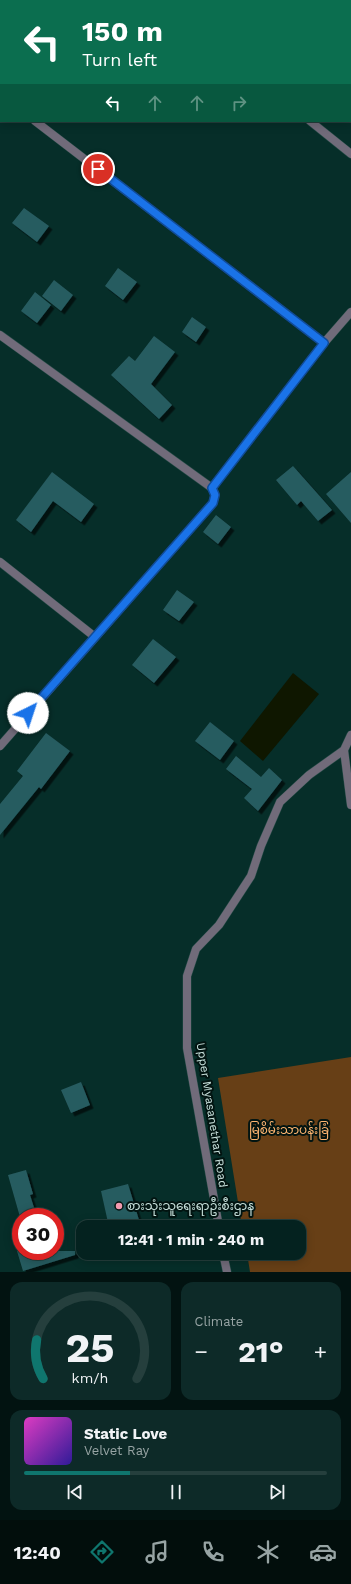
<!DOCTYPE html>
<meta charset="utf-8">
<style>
:root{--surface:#04221f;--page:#0d2a28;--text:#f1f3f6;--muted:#97a4a4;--line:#253f3d;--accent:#0f766e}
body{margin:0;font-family:"Work Sans","Noto Sans Myanmar",sans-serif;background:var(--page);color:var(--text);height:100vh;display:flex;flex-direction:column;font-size:15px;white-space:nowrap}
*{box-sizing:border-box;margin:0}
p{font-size:13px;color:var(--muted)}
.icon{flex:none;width:22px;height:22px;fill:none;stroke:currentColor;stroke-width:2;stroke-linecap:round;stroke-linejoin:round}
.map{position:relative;height:1272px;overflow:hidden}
.sheet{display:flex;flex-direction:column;gap:10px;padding:10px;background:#021311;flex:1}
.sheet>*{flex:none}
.guide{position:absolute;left:0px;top:0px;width:351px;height:122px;box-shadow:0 2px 10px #0003,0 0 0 1px var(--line);background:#0b6e4f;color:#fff;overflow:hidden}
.speed{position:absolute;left:12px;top:1208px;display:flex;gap:8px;font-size:20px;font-weight:700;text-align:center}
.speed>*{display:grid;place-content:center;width:52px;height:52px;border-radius:50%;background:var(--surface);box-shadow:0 2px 10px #0003,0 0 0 1px var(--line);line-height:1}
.speed .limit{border:6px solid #d22;background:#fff;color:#111}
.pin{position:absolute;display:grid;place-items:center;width:34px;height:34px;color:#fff;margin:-17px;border:2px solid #fff;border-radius:50%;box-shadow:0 1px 4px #0007}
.me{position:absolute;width:44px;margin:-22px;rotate:41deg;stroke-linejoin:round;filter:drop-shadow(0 0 3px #0008)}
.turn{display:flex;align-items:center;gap:14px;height:84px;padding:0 16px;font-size:18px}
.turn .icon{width:52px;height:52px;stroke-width:2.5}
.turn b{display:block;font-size:28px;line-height:34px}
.lanes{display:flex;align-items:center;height:38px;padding:0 16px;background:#0003;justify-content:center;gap:20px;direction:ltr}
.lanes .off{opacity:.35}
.big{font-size:30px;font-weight:700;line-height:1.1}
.sheet .card{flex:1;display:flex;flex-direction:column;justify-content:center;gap:6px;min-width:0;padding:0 14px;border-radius:12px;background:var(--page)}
.sheet .dial{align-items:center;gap:0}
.dial svg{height:104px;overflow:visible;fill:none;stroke:var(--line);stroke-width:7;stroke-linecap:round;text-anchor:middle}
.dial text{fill:var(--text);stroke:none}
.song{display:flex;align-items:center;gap:12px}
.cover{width:48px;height:48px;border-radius:6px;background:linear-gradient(135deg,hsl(310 70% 55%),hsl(250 70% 35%))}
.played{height:4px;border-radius:2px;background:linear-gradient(90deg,var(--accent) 35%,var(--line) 35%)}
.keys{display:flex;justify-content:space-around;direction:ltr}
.heat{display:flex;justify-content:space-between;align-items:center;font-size:22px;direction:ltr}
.sheet .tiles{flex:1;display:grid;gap:10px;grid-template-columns:1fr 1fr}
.card:last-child{grid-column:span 2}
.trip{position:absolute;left:76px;top:1220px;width:230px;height:40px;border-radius:12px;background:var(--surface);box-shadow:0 2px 10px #0003,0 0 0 1px var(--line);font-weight:700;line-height:40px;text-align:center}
.tabs{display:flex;height:64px;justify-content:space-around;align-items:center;background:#020e0c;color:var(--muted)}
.tabs .icon{width:28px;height:28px}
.tabs .selected{color:var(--accent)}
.tabs b{font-size:18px;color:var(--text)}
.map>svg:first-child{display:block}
.green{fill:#673f16}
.water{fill:#0f1700}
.building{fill:#285b60;filter:url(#shadow)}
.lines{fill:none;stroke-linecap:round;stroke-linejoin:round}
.minor-casing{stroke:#254b46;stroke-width:9}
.minor{stroke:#716b7a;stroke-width:8}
.route-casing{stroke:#114b97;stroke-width:10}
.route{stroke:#1a73e8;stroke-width:7}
.poi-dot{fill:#f29ab0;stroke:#021411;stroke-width:1.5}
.labels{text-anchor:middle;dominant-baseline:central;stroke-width:4;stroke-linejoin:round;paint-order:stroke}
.street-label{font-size:12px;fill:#c8e1dc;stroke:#021411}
.park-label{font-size:12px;fill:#fdb571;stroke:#021411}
.poi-label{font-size:12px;fill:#c8e1dc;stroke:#021411;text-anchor:start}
</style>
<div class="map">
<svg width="351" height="1272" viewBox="0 0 351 1272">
<defs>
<filter id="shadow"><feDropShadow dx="3.5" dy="3.5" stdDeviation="0" flood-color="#0009"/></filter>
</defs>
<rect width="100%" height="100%" fill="#062e29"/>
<path class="green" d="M351 1057V1272H250L247 1253H299V1227H242L218 1078Z"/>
<path class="water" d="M293 673 319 694 263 761 240 741Z"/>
<path class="building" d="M24 208 49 226 37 242 12 223Z
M118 268 137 282 123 300 105 286Z
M54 280 73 295 61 311 42 296Z
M35 292 51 305 37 323 21 311Z
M192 317 206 327 196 342 182 332Z
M154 336 175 352 151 384 172 405 159 419 111 375 129 356 135 361Z
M293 466 332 510 318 521 301 501 297 505 276 480Z
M52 472 94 504 81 522 53 501 31 532 16 520Z
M351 472V523L326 494Z
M216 515 231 527 218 544 203 532Z
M177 590 194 602 179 621 163 610Z
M153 639 176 657 154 683 132 665Z
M210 722 234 741 220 760 195 741Z
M46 733 70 751 41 789 39 787 0 835V804L23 776 17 771Z
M236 756 261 777 269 768 282 780 258 811 244 798 252 789 226 769Z
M81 1082 90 1105 71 1113 61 1090Z
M26 1170 33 1194 30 1195 37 1217H20L8 1175Z
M128 1184 139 1220 109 1227 101 1191Z
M17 1251H75V1255L23 1271Z"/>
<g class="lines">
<defs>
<path id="minor" d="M160 0 161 1
M39 1 40 0
M0 47 1 46
M0 94 1 95
M35 121 324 343 212 488
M310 121 351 154
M0 335 212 488 215 495 213 503 0 746
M324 343 351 312
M0 562 95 637
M351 735 344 750 351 805
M219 1227 187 1048V976L196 949 219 925 251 876 261 846 280 802 309 775 344 750
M223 1253 227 1272"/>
</defs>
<use href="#minor" class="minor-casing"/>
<use href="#minor" class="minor"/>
</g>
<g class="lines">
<defs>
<path id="route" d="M28 713 213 503 215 495 212 488 324 343 98 169"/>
</defs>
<use href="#route" class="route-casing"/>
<use href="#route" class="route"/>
</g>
<circle class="poi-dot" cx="119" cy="1206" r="4"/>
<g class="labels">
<g class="street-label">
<text transform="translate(212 1115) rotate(81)">Upper Myasanethar Road</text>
</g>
<g class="park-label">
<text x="289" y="1130">မြစိမ်းသာပန်းခြံ</text>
</g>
<g class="poi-label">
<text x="127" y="1206">စားသုံးသူရေးရာဦးစီးဌာန</text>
</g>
</g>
</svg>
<div class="speed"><div class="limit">30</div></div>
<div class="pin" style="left:98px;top:169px;background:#d93025"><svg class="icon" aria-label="arrive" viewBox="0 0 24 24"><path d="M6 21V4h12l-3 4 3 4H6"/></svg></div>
<svg class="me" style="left:28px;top:713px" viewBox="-20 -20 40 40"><circle r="19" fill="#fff"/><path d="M0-13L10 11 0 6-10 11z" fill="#1a73e8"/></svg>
<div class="trip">12:41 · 1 min · 240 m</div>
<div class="guide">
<div class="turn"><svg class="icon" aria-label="left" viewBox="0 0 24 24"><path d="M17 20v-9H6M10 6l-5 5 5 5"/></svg><div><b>150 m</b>Turn left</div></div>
<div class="lanes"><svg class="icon" aria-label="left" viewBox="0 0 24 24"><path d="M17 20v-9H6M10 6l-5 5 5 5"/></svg><svg class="icon off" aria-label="ahead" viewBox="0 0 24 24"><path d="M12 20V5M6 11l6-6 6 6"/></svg><svg class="icon off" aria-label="ahead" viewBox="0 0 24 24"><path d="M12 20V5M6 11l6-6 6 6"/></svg><svg class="icon off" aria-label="right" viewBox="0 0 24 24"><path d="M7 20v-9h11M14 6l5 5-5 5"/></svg></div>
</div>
</div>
<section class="sheet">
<div class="tiles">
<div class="card dial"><svg viewBox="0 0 100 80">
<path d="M14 69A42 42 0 1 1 86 69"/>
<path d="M14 69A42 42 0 0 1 9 39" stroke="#0f766e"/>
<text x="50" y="56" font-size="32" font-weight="700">25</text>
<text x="50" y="72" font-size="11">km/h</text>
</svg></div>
<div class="card"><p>Climate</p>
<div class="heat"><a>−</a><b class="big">21°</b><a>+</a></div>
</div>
<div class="card">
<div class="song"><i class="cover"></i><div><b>Static Love</b><p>Velvet Ray</p></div></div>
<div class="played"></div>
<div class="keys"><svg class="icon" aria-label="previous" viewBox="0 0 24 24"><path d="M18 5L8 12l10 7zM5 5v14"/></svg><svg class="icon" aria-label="pause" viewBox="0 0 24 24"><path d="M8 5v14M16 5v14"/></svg><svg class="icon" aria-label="next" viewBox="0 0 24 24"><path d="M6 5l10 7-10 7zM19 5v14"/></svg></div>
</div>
</div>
</section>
<nav class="tabs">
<b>12:40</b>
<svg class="icon selected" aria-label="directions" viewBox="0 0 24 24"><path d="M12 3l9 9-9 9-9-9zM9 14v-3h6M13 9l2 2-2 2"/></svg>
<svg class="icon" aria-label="music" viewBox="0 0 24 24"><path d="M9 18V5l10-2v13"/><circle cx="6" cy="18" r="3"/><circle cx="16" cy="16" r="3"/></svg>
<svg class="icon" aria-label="phone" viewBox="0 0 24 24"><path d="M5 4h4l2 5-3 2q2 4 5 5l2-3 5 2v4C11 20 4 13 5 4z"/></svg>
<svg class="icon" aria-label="climate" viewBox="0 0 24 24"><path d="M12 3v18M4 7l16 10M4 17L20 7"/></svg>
<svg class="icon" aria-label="car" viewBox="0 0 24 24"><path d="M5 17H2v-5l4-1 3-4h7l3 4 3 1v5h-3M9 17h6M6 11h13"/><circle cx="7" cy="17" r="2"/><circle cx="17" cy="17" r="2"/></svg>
</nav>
